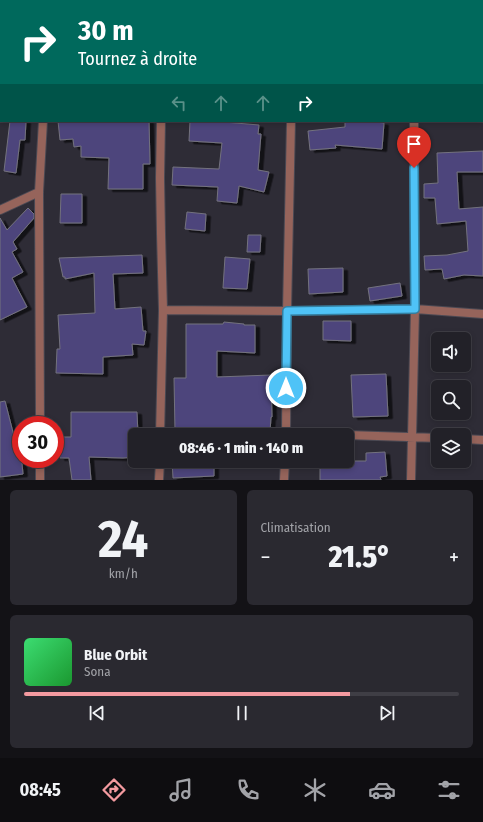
<!DOCTYPE html>
<html lang="fr">
<meta charset="utf-8">
<style>
:root{--surface:#222128;--page:#2a2930;--text:#f1f3f6;--muted:#a2a3a8;--line:#3f3e45;--accent:#f49aa0}
body{margin:0;font-family:"Fira Sans Condensed",sans-serif;background:var(--page);color:var(--text);height:100vh;display:flex;flex-direction:column;font-size:15px;white-space:nowrap}
*{box-sizing:border-box;margin:0}
p{font-size:13px;color:var(--muted)}
.icon{flex:none;width:22px;height:22px;fill:none;stroke:currentColor;stroke-width:2;stroke-linecap:round;stroke-linejoin:round}
.map{position:relative;height:480px;overflow:hidden}
.sheet{display:flex;flex-direction:column;gap:10px;padding:10px;background:#131216;flex:1}
.sheet>*{flex:none}
.top-card{position:absolute;left:0px;top:0px;width:483px;height:122px;box-shadow:0 2px 6px #0003,0 0 0 1px var(--line);background:#00695c;color:#fff;overflow:hidden}
.fabs{position:absolute;left:431px;top:332px;display:grid;gap:8px}
.fabs a{display:grid;place-items:center;width:40px;height:40px;border-radius:6px;background:var(--surface);box-shadow:0 2px 6px #0003,0 0 0 1px var(--line);font-size:20px}
.speed{position:absolute;left:12px;top:416px;display:flex;gap:8px;font-size:20px;font-weight:700;text-align:center}
.speed>*{display:grid;place-content:center;width:52px;height:52px;border-radius:50%;background:var(--surface);box-shadow:0 2px 6px #0003,0 0 0 1px var(--line);line-height:1}
.speed .limit{border:6px solid #d22;background:#fff;color:#111}
.pin{position:absolute;display:grid;place-items:center;width:34px;height:34px;color:#fff;margin:-41px -17px;border-radius:50% 50% 50% 0;rotate:-45deg;box-shadow:0 0 4px #0007}
.pin .icon{rotate:45deg}
.me{position:absolute;width:44px;margin:-22px;rotate:0deg;stroke-linejoin:round;filter:drop-shadow(0 0 3px #0008)}
.turn{display:flex;align-items:center;gap:14px;height:84px;padding:0 12px;font-size:18px}
.turn .icon{width:52px;height:52px;stroke-width:2.5}
.turn b{display:block;font-size:28px;line-height:34px}
.lanes{display:flex;align-items:center;height:38px;padding:0 12px;background:#0003;justify-content:center;gap:20px;direction:ltr}
.lanes .off{opacity:.35}
.big{font-size:30px;font-weight:800;line-height:1.1}
.sheet .widget{flex:1;display:flex;flex-direction:column;justify-content:center;gap:6px;min-width:0;padding:0 14px;border-radius:6px;background:var(--page)}
.sheet .dial{align-items:center;gap:0}
.dial b{font-size:52px;line-height:1}
.song{display:flex;align-items:center;gap:12px}
.cover{width:48px;height:48px;border-radius:6px;background:linear-gradient(135deg,hsl(140 70% 55%),hsl(130 70% 35%))}
.played{height:4px;border-radius:2px;background:linear-gradient(90deg,var(--accent) 75%,var(--line) 75%)}
.keys{display:flex;justify-content:space-around;direction:ltr}
.heat{display:flex;justify-content:space-between;align-items:center;font-size:22px;direction:ltr}
.sheet .tiles{flex:1;display:grid;gap:10px;grid-template-columns:1fr 1fr}
.widget:last-child{grid-column:span 2}
.trip{position:absolute;left:128px;top:428px;width:226px;height:40px;border-radius:6px;background:var(--surface);box-shadow:0 2px 6px #0003,0 0 0 1px var(--line);font-weight:800;line-height:40px;text-align:center}
.menu{display:flex;height:64px;justify-content:space-around;align-items:center;background:#0e0d10;color:var(--muted)}
.menu .icon{width:28px;height:28px}
.menu .selected{color:var(--accent)}
.menu b{font-size:18px;color:var(--text)}
.map>svg:first-child{display:block}
.building{fill:#4e457c;stroke:#73727e;filter:url(#shadow)}
.lines{fill:none;stroke-linecap:round;stroke-linejoin:round}
.minor-casing{stroke:#4b4953;stroke-width:10}
.minor{stroke:#96645b;stroke-width:8}
.route-casing{stroke:#337fa1;stroke-width:10}
.route{stroke:#4fc3f7;stroke-width:7}
</style>
<div class="map">
<svg width="483" height="480" viewBox="0 0 483 480">
<defs>
<filter id="shadow"><feDropShadow dx="4.5" dy="2.5" stdDeviation="0" flood-color="#0009"/></filter>
</defs>
<rect width="100%" height="100%" fill="#2e2c36"/>
<path class="building" d="M10 121H26L25 140H20L16 173 4 171Z
M58 121H149L150 164H143V189H108L109 158 81 157V146L74 147 73 139 60 140Z
M190 121H212L259 125 258 134H261L258 170 269 172 264 192 239 186 237 203 217 201 218 187 172 185 173 167 219 169 222 143 189 141Z
M367 121 384 123 382 149 335 145 336 148 310 150 308 131 345 127V122Z
M483 151V172H457L459 209 483 207V276L464 275 444 279 442 269 425 270 424 256 447 255 468 251 466 221 437 224 435 198H424V184L438 183 437 153Z
M61 194H82V223H60Z
M28 208 34 214V218L13 242 17 249 12 252 23 272 12 278 27 307 0 320V218L7 230Z
M187 212 206 214 205 231 185 229Z
M248 235H261L260 252H247Z
M142 255 143 273 113 274 115 309 141 307 143 331H146L144 345 132 344 133 355 103 357V374L56 373 57 349H60L58 315 95 313 94 273 65 279V277H63L59 258Z
M225 257 250 259 247 289 223 288Z
M343 268V292L309 294 308 269Z
M400 283 402 296 370 301 368 288Z
M323 321H351V341L323 340Z
M224 322 244 324V325H255V353L217 351V377L271 375 272 417H271L270 432H252L253 435H199V430L175 431 174 378H186V324H223Z
M386 374 388 416 353 417 351 375Z
M5 401 16 444 20 443 23 474 0 477V402Z
M71 412H137L138 435H135V457L123 458 89 457 91 480H72L69 458H60V437H71Z
M385 452 387 476 380 477 381 480H320V461H366V453Z
M172 461H214V476L173 478Z"/>
<g class="lines">
<defs>
<path id="minor" d="M42 1V0
M292 1V0
M416 1V0
M0 42H1
M482 43H483
M0 73H1
M0 210 39 192
M163 310 287 311 415 309 483 314
M40 425 39 192 43 121
M286 434 346 435
M160 435 163 310 161 234 160 178 161 121
M286 435 287 311 291 121
M347 435 438 438
M464 439 483 440
M40 459V480
M159 480 160 461
M284 480 285 461
M411 480 415 309 414 121"/>
</defs>
<use href="#minor" class="minor-casing"/>
<use href="#minor" class="minor"/>
</g>
<g class="lines">
<defs>
<path id="route" d="M286 388 287 311 415 309 414 168"/>
</defs>
<use href="#route" class="route-casing"/>
<use href="#route" class="route"/>
</g>
</svg>
<div class="fabs">
<a><svg class="icon" aria-label="sound" viewBox="0 0 24 24"><path d="M4 9h4l5-4v14l-5-4H4zM17 9q2 3 0 6"/></svg></a>
<a><svg class="icon" aria-label="search" viewBox="0 0 24 24"><circle cx="10" cy="10" r="6"/><path d="M15 15l6 6"/></svg></a>
<a><svg class="icon" aria-label="layers" viewBox="0 0 24 24"><path d="M12 4l9 5-9 5-9-5zM3 14l9 5 9-5"/></svg></a>
</div>
<div class="speed"><div class="limit">30</div></div>
<div class="pin" style="left:414px;top:168px;background:#d93025"><svg class="icon" aria-label="arrive" viewBox="0 0 24 24"><path d="M6 21V4h12l-3 4 3 4H6"/></svg></div>
<svg class="me" style="left:286px;top:388px" viewBox="-20 -20 40 40"><circle r="17" fill="#4fc3f7" stroke="#fff" stroke-width="3"/><path d="M0-11L8 9 0 5-8 9z" fill="#fff"/></svg>
<div class="trip">08:46 · 1 min · 140 m</div>
<div class="top-card">
<div class="turn"><svg class="icon" aria-label="right" viewBox="0 0 24 24"><path d="M7 20v-9h11M14 6l5 5-5 5"/></svg><div><b>30 m</b>Tournez à droite</div></div>
<div class="lanes"><svg class="icon off" aria-label="left" viewBox="0 0 24 24"><path d="M17 20v-9H6M10 6l-5 5 5 5"/></svg><svg class="icon off" aria-label="ahead" viewBox="0 0 24 24"><path d="M12 20V5M6 11l6-6 6 6"/></svg><svg class="icon off" aria-label="ahead" viewBox="0 0 24 24"><path d="M12 20V5M6 11l6-6 6 6"/></svg><svg class="icon" aria-label="right" viewBox="0 0 24 24"><path d="M7 20v-9h11M14 6l5 5-5 5"/></svg></div>
</div>
</div>
<section class="sheet">
<div class="tiles">
<div class="widget dial"><b>24</b><p>km/h</p></div>
<div class="widget"><p>Climatisation</p>
<div class="heat"><a>−</a><b class="big">21.5°</b><a>+</a></div>
</div>
<div class="widget">
<div class="song"><i class="cover"></i><div><b>Blue Orbit</b><p>Sona</p></div></div>
<div class="played"></div>
<div class="keys"><svg class="icon" aria-label="previous" viewBox="0 0 24 24"><path d="M18 5L8 12l10 7zM5 5v14"/></svg><svg class="icon" aria-label="pause" viewBox="0 0 24 24"><path d="M8 5v14M16 5v14"/></svg><svg class="icon" aria-label="next" viewBox="0 0 24 24"><path d="M6 5l10 7-10 7zM19 5v14"/></svg></div>
</div>
</div>
</section>
<nav class="menu">
<b>08:45</b>
<svg class="icon selected" aria-label="directions" viewBox="0 0 24 24"><path d="M12 3l9 9-9 9-9-9zM9 14v-3h6M13 9l2 2-2 2"/></svg>
<svg class="icon" aria-label="music" viewBox="0 0 24 24"><path d="M9 18V5l10-2v13"/><circle cx="6" cy="18" r="3"/><circle cx="16" cy="16" r="3"/></svg>
<svg class="icon" aria-label="phone" viewBox="0 0 24 24"><path d="M5 4h4l2 5-3 2q2 4 5 5l2-3 5 2v4C11 20 4 13 5 4z"/></svg>
<svg class="icon" aria-label="climate" viewBox="0 0 24 24"><path d="M12 3v18M4 7l16 10M4 17L20 7"/></svg>
<svg class="icon" aria-label="car" viewBox="0 0 24 24"><path d="M5 17H2v-5l4-1 3-4h7l3 4 3 1v5h-3M9 17h6M6 11h13"/><circle cx="7" cy="17" r="2"/><circle cx="17" cy="17" r="2"/></svg>
<svg class="icon" aria-label="filters" viewBox="0 0 24 24"><path d="M4 7h16M4 17h16"/><circle cx="9" cy="7" r="2"/><circle cx="15" cy="17" r="2"/></svg>
</nav>
